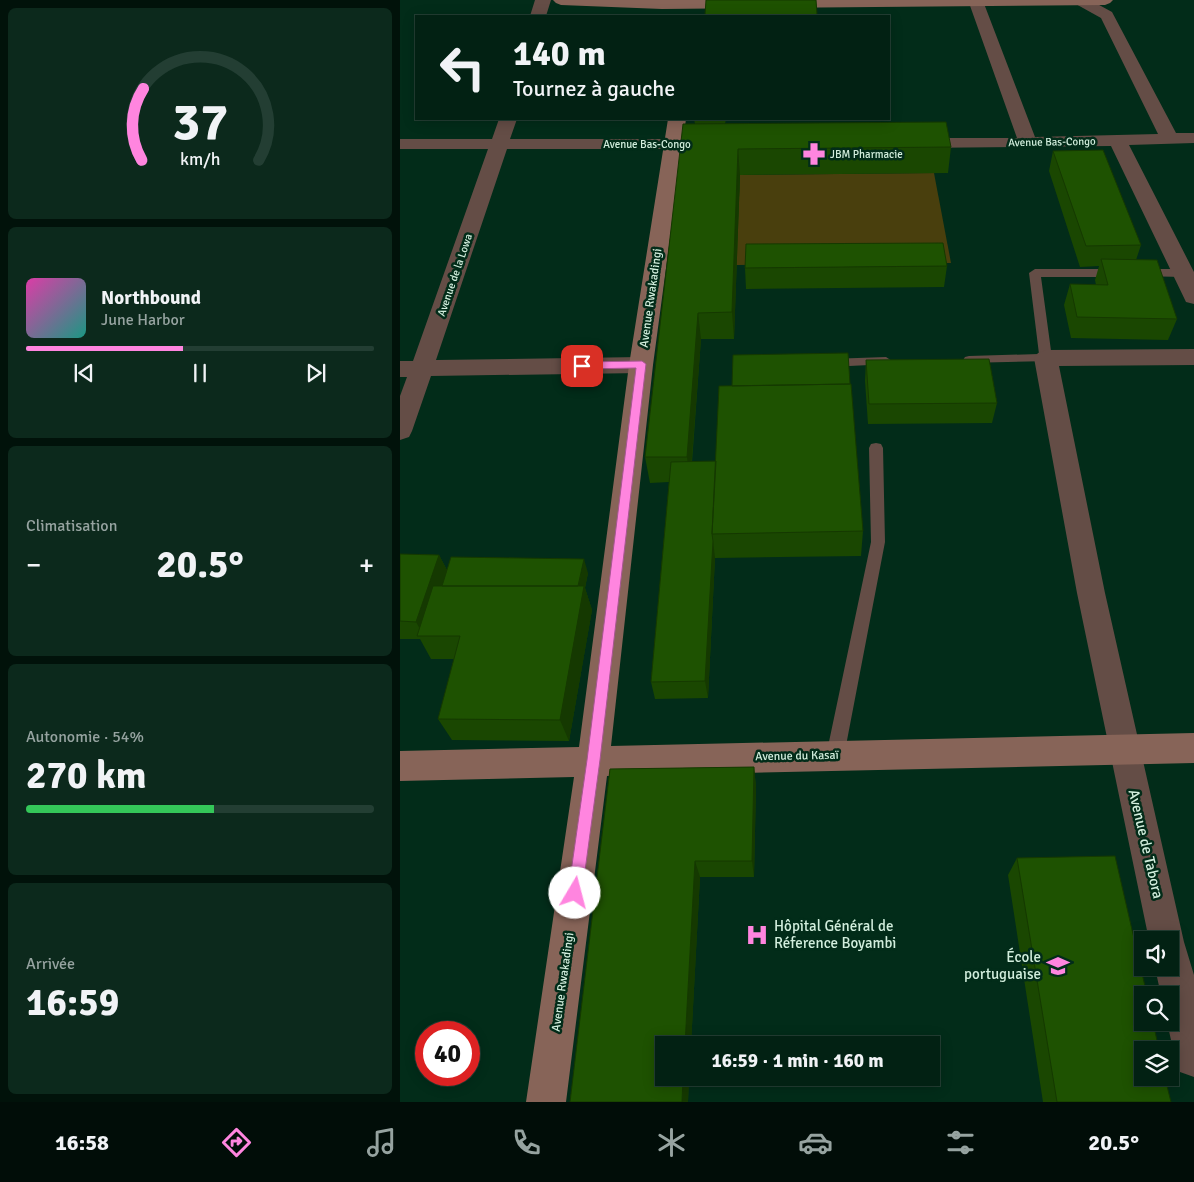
<!DOCTYPE html>
<html lang="fr">
<meta charset="utf-8">
<style>
:root{--surface:#022113;--page:#0c291c;--text:#f1f3f6;--muted:#96a3a0;--line:#233e33;--accent:#ff85df}
body{margin:0;font-family:Signika,sans-serif;background:var(--page);color:var(--text);height:100vh;display:flex;flex-direction:column;font-size:19px;white-space:nowrap}
*{box-sizing:border-box;margin:0}
p{font-size:16px;color:var(--muted)}
.icon{flex:none;width:28px;height:28px;fill:none;stroke:currentColor;stroke-width:2;stroke-linecap:round;stroke-linejoin:round}
.map{position:relative;flex:1;overflow:hidden}
.details{display:flex;flex-direction:column;gap:8px;padding:8px;background:#01120a;width:400px}
.details>*{flex:none}
.banner{position:absolute;left:15px;top:15px;width:475px;height:105px;border-radius:0px;box-shadow:0 2px 12px #0003,0 0 0 1px var(--line);background:#022113;color:var(--text);overflow:hidden}
.buttons{position:absolute;left:734px;top:931px;display:grid;gap:10px}
.buttons a{display:grid;place-items:center;width:45px;height:45px;border-radius:0px;background:var(--surface);box-shadow:0 2px 12px #0003,0 0 0 1px var(--line);font-size:25px}
.speed{position:absolute;left:15px;top:1021px;display:flex;gap:10px;font-size:25px;font-weight:700;text-align:center}
.speed>*{display:grid;place-content:center;width:65px;height:65px;border-radius:50%;background:var(--surface);box-shadow:0 2px 12px #0003,0 0 0 1px var(--line);line-height:1}
.speed .limit{border:8px solid #d22;background:#fff;color:#111}
.pin{position:absolute;display:grid;place-items:center;width:42px;height:42px;color:#fff;margin:-21px;border-radius:10px;box-shadow:0 2px 8px #0006}
.me{position:absolute;width:55px;margin:-28px;rotate:8deg;stroke-linejoin:round;filter:drop-shadow(0 0 4px #0008)}
.turn{display:flex;align-items:center;gap:18px;height:105px;padding:0 15px;font-size:22px}
.turn .icon{width:65px;height:65px;stroke-width:2.5}
.turn b{display:block;font-size:35px;line-height:42px}
.big{font-size:38px;font-weight:800;line-height:1.1}
.details .widget{flex:1;display:flex;flex-direction:column;justify-content:center;gap:8px;min-width:0;padding:0 18px;border-radius:8px;background:var(--page)}
.details .dial{align-items:center;gap:0}
.dial svg{height:130px;overflow:visible;fill:none;stroke:var(--line);stroke-width:7;stroke-linecap:round;text-anchor:middle}
.dial text{fill:var(--text);stroke:none}
.song{display:flex;align-items:center;gap:15px}
.cover{width:60px;height:60px;border-radius:8px;background:linear-gradient(135deg,hsl(320 70% 55%),hsl(170 70% 35%))}
.played{height:5px;border-radius:2px;background:linear-gradient(90deg,var(--accent) 45%,var(--line) 45%)}
.keys{display:flex;justify-content:space-around;direction:ltr}
.heat{display:flex;justify-content:space-between;align-items:center;font-size:28px;direction:ltr}
.charge{height:8px;border-radius:4px;background:linear-gradient(90deg,#34c759 54%,var(--line) 0)}
.trip{position:absolute;left:255px;top:1036px;width:285px;height:50px;border-radius:0px;background:var(--surface);box-shadow:0 2px 12px #0003,0 0 0 1px var(--line);font-weight:800;line-height:50px;text-align:center}
.tabs{display:flex;height:80px;justify-content:space-around;align-items:center;background:#010d08;color:var(--muted)}
.tabs .icon{width:35px;height:35px}
.tabs .on{color:var(--accent)}
.tabs b{font-size:22px;color:var(--text)}
main{display:flex;flex:1;min-height:0}
.map>svg:first-child{display:block}
.green{fill:#493f0d}
.lines{fill:none;stroke-linecap:round;stroke-linejoin:round}
.lane{fill:#644d46;fill-rule:evenodd}
.street{fill:#644d46;fill-rule:evenodd}
.secondary{fill:#876458;fill-rule:evenodd}
.wall{fill:#1a4701}
.shaded-wall{fill:#153901}
.building{fill:#1e5201;stroke:#153901}
.route{fill:#ff85df;stroke:#a65691}
.labels{text-anchor:middle;dominant-baseline:central;stroke-width:5;stroke-linejoin:round;paint-order:stroke}
.far-street-label{font-size:11px;fill:#d2eedd;stroke:#022c19}
.far-poi-label{font-size:11px;fill:#d2eedd;stroke:#022c19;text-anchor:start}
.street-label{font-size:12px;fill:#d2eedd;stroke:#022c19}
.near-street-label{font-size:15px;fill:#d2eedd;stroke:#022c19}
.near-poi-label{font-size:15px;fill:#d2eedd;stroke:#022c19;text-anchor:start}
</style>
<main>
<section class="details">
<div class="widget dial"><svg viewBox="0 0 100 80">
<path d="M14 69A42 42 0 1 1 86 69"/>
<path d="M14 69A42 42 0 0 1 15 25" stroke="#ff85df"/>
<text x="50" y="56" font-size="32" font-weight="700">37</text>
<text x="50" y="72" font-size="11">km/h</text>
</svg></div>
<div class="widget">
<div class="song"><i class="cover"></i><div><b>Northbound</b><p>June Harbor</p></div></div>
<div class="played"></div>
<div class="keys"><svg class="icon" aria-label="previous" viewBox="0 0 24 24"><path d="M18 5L8 12l10 7zM5 5v14"/></svg><svg class="icon" aria-label="pause" viewBox="0 0 24 24"><path d="M8 5v14M16 5v14"/></svg><svg class="icon" aria-label="next" viewBox="0 0 24 24"><path d="M6 5l10 7-10 7zM19 5v14"/></svg></div>
</div>
<div class="widget"><p>Climatisation</p>
<div class="heat"><a>−</a><b class="big">20.5°</b><a>+</a></div>
</div>
<div class="widget"><p>Autonomie · 54%</p><b class="big">270 km</b><div class="charge"></div></div>
<div class="widget"><p>Arrivée</p><b class="big">16:59</b></div>
</section>
<div class="map">
<svg width="794" height="1102" viewBox="0 0 794 1102">
<rect width="100%" height="100%" fill="#022c19"/>
<path class="green" d="M534 173 551 263 336 265 340 175Z"/>
<g class="lines">
<path class="lane" d="M635 269H716L722 273 716 277H641L652 358 650 361 565 363 563 360 565 357 569 356 639 354 629 273Z
M741 269H784L790 273 784 277 737 276 735 273 737 270Z
M486 357 492 361 490 364 429 367 423 363 429 359Z
M476 443 481 444 483 448 485 542 444 756 441 762 435 764 429 762 426 756 471 542 469 448 471 444Z"/>
<path class="street" d="M135 0H151L146 16H130Z
M568 0 583 1 635 137 758 134 701 18 674 3 671 0H690L712 12 776 133H794V143L729 145 794 272V304L786 302 711 146 514 148 508 147 505 143 508 139 514 138H617Z
M99 119H117L110 139H301L307 140 310 144 307 148 301 149H107L36 360 241 357 249 359 253 365 249 371 241 373 31 376 12 431 9 437 0 440V396L7 377H0V361H13L88 149H0V139H92Z
M794 349V365L659 366 705 593 784 942 794 975V1077L780 1072 775 1058 767 1022H770V995H761L755 968H770V940H749L677 593 634 358 638 353 646 350Z"/>
<path class="secondary" d="M153 0H713L710 3 705 5 262 9 161 5 156 3Z
M268 119H286L253 365 211 746 794 733V763L207 776 166 1102H126L174 777 0 781V751L179 747 229 365Z"/>
</g>
<path class="wall" d="M416 0 417 16H305V15Z
M294 119H326L325 124 551 147 548 173 340 175 334 339H301L292 462 463 531 461 556 315 558 308 698 255 699 251 682 269 482 250 483 245 457 295 124Z
M653 151 741 245 736 260 777 319 768 340 671 338 664 305 670 284 696 285 695 280 699 266 680 267 649 171Z
M547 266 544 287 346 289 345 268Z
M466 360 597 403 592 423 468 424 465 381Z
M0 554 39 555 47 570 188 573 185 588 192 610 169 741 52 740 38 719 54 659H31L20 639H0Z
M354 767 356 787 354 877H300L291 1045H264V1078H289L288 1102H170L210 769Z
M617 858 771 1102H643L608 875Z"/>
<path class="shaded-wall" d="M338 149 340 175 334 339 332 312Z
M298 313 301 339 290 482 287 457Z
M313 541 315 558 308 698 305 681Z
M39 555 49 574 24 636 16 622Z
M184 559 188 573 185 588 192 610 169 741 160 720 178 589Z
M354 767 356 787 354 877 352 861Z
M295 861 300 877 291 1045H285Z
M283 1078H289L288 1102H282Z"/>
<path class="building" d="M306 0H416L417 15H305Z
M546 122 551 147 338 149 332 312 298 313 287 457H245L283 124Z
M703 150 741 245 686 246 653 151Z
M543 243 547 266 345 268 346 244Z
M701 259 757 260 777 319 677 317 670 284 708 285Z
M448 353 450 384 332 386 333 355Z
M589 359 597 403 469 404 466 360Z
M451 384 463 531 312 534 319 386Z
M316 461 312 534 313 541 305 681 251 682 271 462Z
M0 554 39 555 16 622 0 621Z
M51 557 184 559 178 586H42Z
M33 586H184L160 720 38 719 60 636H17Z
M354 767 352 861H295L285 1045H264V1078H283L282 1102H170L210 769Z
M715 856 747 995H742V1022H753L759 1050H742V1078H765L771 1102H657L617 858Z"/>
<path class="route" d="M242 361 246 364 200 760 182 893 180 898 175 901 170 898 168 893 187 760 236 368 182 369 177 366 182 362Z"/>
<defs>
<symbol id="pharmacy-bare" viewBox="-9 -9 18 18"><path d="M-2-6h4v4h4v4h-4v4h-4v-4h-4v-4h4Z" fill="#ff85df" stroke="#022c19" stroke-width="2.5" paint-order="stroke"/></symbol>
<symbol id="hospital-bare" viewBox="-9 -9 18 18"><path d="M-5-5h3v3.5h4V-5h3V5h-3V1.5h-4V5h-3Z" fill="#ff85df" stroke="#022c19" stroke-width="2.5" paint-order="stroke"/></symbol>
<symbol id="school-bare" viewBox="-9 -9 18 18"><path d="M0-5L7-2L0 1L-7-2ZM-4 1L0 2.5L4 1V4Q0 6-4 4Z" fill="#ff85df" stroke="#022c19" stroke-width="2.5" paint-order="stroke"/></symbol>
</defs>
<g fill-rule="evenodd">
<use href="#pharmacy-bare" x="398" y="138" width="32" height="32"/>
<use href="#hospital-bare" x="341" y="919" width="32" height="32"/>
<use href="#school-bare" x="642" y="950" width="32" height="32"/>
</g>
<g class="labels">
<g class="far-street-label">
<text transform="translate(652 142) rotate(-1)">Avenue Bas-Congo</text>
<text x="247" y="144">Avenue Bas-Congo</text>
<text transform="translate(55 275) rotate(-71)">Avenue de la Lowa</text>
</g>
<g class="far-poi-label">
<text x="430" y="154">JBM Pharmacie</text>
</g>
<g class="street-label">
<text transform="translate(251 298) rotate(-82)">Avenue Rwakadingi</text>
<text transform="translate(397 756) rotate(-1)">Avenue du Kasaï</text>
<text transform="translate(163 982) rotate(-82)">Avenue Rwakadingi</text>
</g>
<g class="near-street-label">
<text transform="translate(746 844) rotate(77)">Avenue de Tabora</text>
</g>
<g class="near-poi-label">
<text x="374" y="926">Hôpital Général de<tspan x="374" dy="17">Réference Boyambi</tspan></text>
<text x="641" y="957" text-anchor="end">École<tspan x="641" dy="17">portuguaise</tspan></text>
</g>
</g>
</svg>
<div class="buttons">
<a><svg class="icon" aria-label="sound" viewBox="0 0 24 24"><path d="M4 9h4l5-4v14l-5-4H4zM17 9q2 3 0 6"/></svg></a>
<a><svg class="icon" aria-label="search" viewBox="0 0 24 24"><circle cx="10" cy="10" r="6"/><path d="M15 15l6 6"/></svg></a>
<a><svg class="icon" aria-label="layers" viewBox="0 0 24 24"><path d="M12 4l9 5-9 5-9-5zM3 14l9 5 9-5"/></svg></a>
</div>
<div class="speed"><div class="limit">40</div></div>
<div class="pin" style="left:182px;top:366px;background:#d93025"><svg class="icon" aria-label="arrive" viewBox="0 0 24 24"><path d="M6 21V4h12l-3 4 3 4H6"/></svg></div>
<svg class="me" style="left:175px;top:893px" viewBox="-20 -20 40 40"><circle r="19" fill="#fff"/><path d="M0-13L10 11 0 6-10 11z" fill="#ff85df"/></svg>
<div class="trip">16:59 · 1 min · 160 m</div>
<div class="banner">
<div class="turn"><svg class="icon" aria-label="left" viewBox="0 0 24 24"><path d="M17 20v-9H6M10 6l-5 5 5 5"/></svg><div><b>140 m</b>Tournez à gauche</div></div>
</div>
</div>
</main>
<nav class="tabs">
<b>16:58</b>
<svg class="icon on" aria-label="directions" viewBox="0 0 24 24"><path d="M12 3l9 9-9 9-9-9zM9 14v-3h6M13 9l2 2-2 2"/></svg>
<svg class="icon" aria-label="music" viewBox="0 0 24 24"><path d="M9 18V5l10-2v13"/><circle cx="6" cy="18" r="3"/><circle cx="16" cy="16" r="3"/></svg>
<svg class="icon" aria-label="phone" viewBox="0 0 24 24"><path d="M5 4h4l2 5-3 2q2 4 5 5l2-3 5 2v4C11 20 4 13 5 4z"/></svg>
<svg class="icon" aria-label="climate" viewBox="0 0 24 24"><path d="M12 3v18M4 7l16 10M4 17L20 7"/></svg>
<svg class="icon" aria-label="car" viewBox="0 0 24 24"><path d="M5 17H2v-5l4-1 3-4h7l3 4 3 1v5h-3M9 17h6M6 11h13"/><circle cx="7" cy="17" r="2"/><circle cx="17" cy="17" r="2"/></svg>
<svg class="icon" aria-label="filters" viewBox="0 0 24 24"><path d="M4 7h16M4 17h16"/><circle cx="9" cy="7" r="2"/><circle cx="15" cy="17" r="2"/></svg>
<b>20.5°</b>
</nav>
